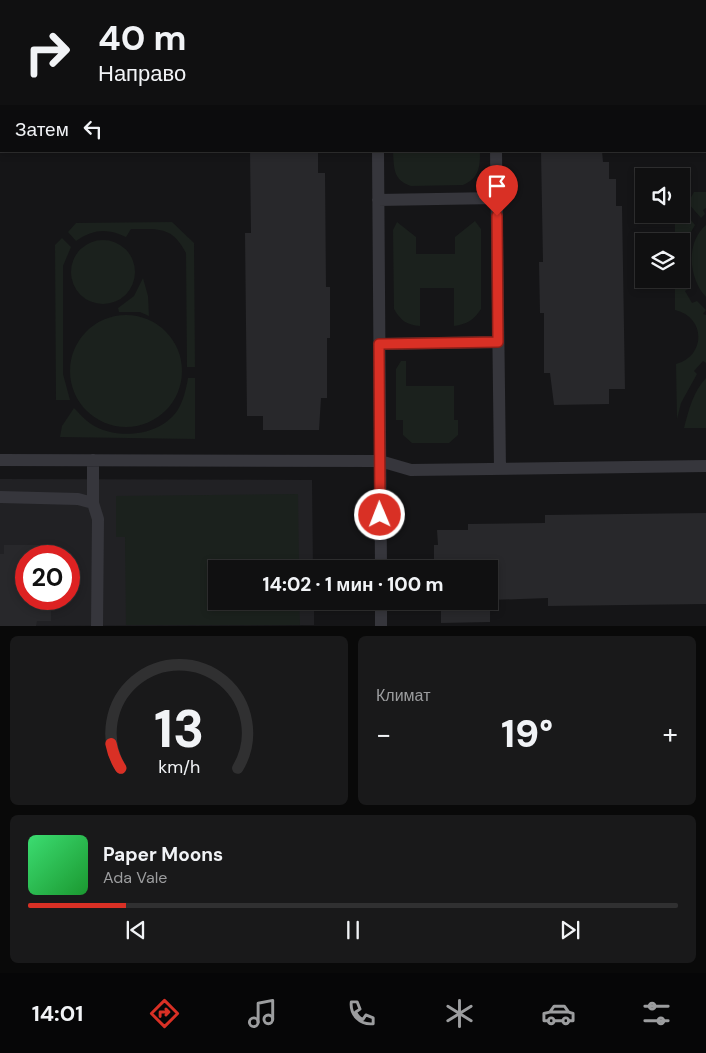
<!DOCTYPE html>
<html lang="ru">
<meta charset="utf-8">
<style>
:root{--surface:#101011;--page:#19191a;--text:#f1f3f6;--muted:#9c9d9f;--line:#303031;--accent:#d93025}
body{margin:0;font-family:"DM Sans",sans-serif;background:var(--page);color:var(--text);height:100vh;display:flex;flex-direction:column;font-size:19px;white-space:nowrap}
*{box-sizing:border-box;margin:0}
p{font-size:16px;color:var(--muted)}
.icon{flex:none;width:28px;height:28px;fill:none;stroke:currentColor;stroke-width:2;stroke-linecap:round;stroke-linejoin:round}
.map{position:relative;height:626px;overflow:hidden}
.sheet{display:flex;flex-direction:column;gap:10px;padding:10px;background:#090909;flex:1}
.sheet>*{flex:none}
.banner{position:absolute;left:0px;top:0px;width:706px;height:152px;box-shadow:0 2px 8px #0003,0 0 0 1px var(--line);background:#101011;color:var(--text);overflow:hidden}
.fabs{position:absolute;left:635px;top:168px;display:grid;gap:10px}
.fabs a{display:grid;place-items:center;width:55px;height:55px;border-radius:0px;background:var(--surface);box-shadow:0 2px 8px #0003,0 0 0 1px var(--line);font-size:25px}
.speed{position:absolute;left:15px;top:545px;display:flex;gap:10px;font-size:25px;font-weight:700;text-align:center}
.speed>*{display:grid;place-content:center;width:65px;height:65px;border-radius:50%;background:var(--surface);box-shadow:0 2px 8px #0003,0 0 0 1px var(--line);line-height:1}
.speed .limit{border:8px solid #d22;background:#fff;color:#111}
.pin{position:absolute;display:grid;place-items:center;width:42px;height:42px;color:#fff;margin:-51px -21px;border-radius:50% 50% 50% 0;rotate:-45deg;box-shadow:0 0 5px #0007}
.pin .icon{rotate:45deg}
.me{position:absolute;width:55px;margin:-28px;rotate:359deg;stroke-linejoin:round;filter:drop-shadow(0 0 4px #0008)}
.turn{display:flex;align-items:center;gap:18px;height:105px;padding:0 15px;font-size:22px}
.turn .icon{width:65px;height:65px;stroke-width:2.5}
.turn b{display:block;font-size:35px;line-height:42px}
.then{display:flex;align-items:center;height:48px;padding:0 15px;background:#0003;gap:10px;font-size:19px}
.big{font-size:38px;font-weight:800;line-height:1.1}
.sheet .widget{flex:1;display:flex;flex-direction:column;justify-content:center;gap:8px;min-width:0;padding:0 18px;border-radius:8px;background:var(--page)}
.sheet .dial{align-items:center;gap:0}
.dial svg{height:130px;overflow:visible;fill:none;stroke:var(--line);stroke-width:7;stroke-linecap:round;text-anchor:middle}
.dial text{fill:var(--text);stroke:none}
.song{display:flex;align-items:center;gap:15px}
.cover{width:60px;height:60px;border-radius:8px;background:linear-gradient(135deg,hsl(140 70% 55%),hsl(130 70% 35%))}
.played{height:5px;border-radius:2px;background:linear-gradient(90deg,var(--accent) 15%,var(--line) 15%)}
.keys{display:flex;justify-content:space-around;direction:ltr}
.heat{display:flex;justify-content:space-between;align-items:center;font-size:28px;direction:ltr}
.sheet .tiles{flex:1;display:grid;gap:10px;grid-template-columns:1fr 1fr}
.widget:last-child{grid-column:span 2}
.trip{position:absolute;left:208px;top:560px;width:290px;height:50px;border-radius:0px;background:var(--surface);box-shadow:0 2px 8px #0003,0 0 0 1px var(--line);font-weight:800;line-height:50px;text-align:center}
.tabs{display:flex;height:80px;justify-content:space-around;align-items:center;background:#060607;color:var(--muted)}
.tabs .icon{width:35px;height:35px}
.tabs .on{color:var(--accent)}
.tabs b{font-size:22px;color:var(--text)}
.map>svg:first-child{display:block}
.built{fill:#212124;fill-rule:evenodd}
.green{fill:#1b211d}
.building{fill:#28282b}
.lines{fill:none;stroke-linecap:round;stroke-linejoin:round}
.lane{stroke:#36363c;stroke-width:12}
.route-casing{stroke:#8d1f18;stroke-width:12}
.route{stroke:#d93025;stroke-width:9}
</style>
<div class="map">
<svg width="706" height="626" viewBox="0 0 706 626">
<rect width="100%" height="100%" fill="#151517"/>
<path class="built" d="M0 479 312 480 313 569H216V601H314V625L0 626ZM26 556H69V599H26Z"/>
<path class="green" d="M54 0H149L54 1Z
M393 151H480C480 168 479 178 463 185L411 186C393 180 394 168 393 151Z
M694 192H706V208L703 210 705 214 701 218 688 203Z
M683 211 695 225C682 246 680 265 688 289L685 291 692 303 697 301 706 310 703 314 706 315V363L703 361 694 371 697 374 681 403 677 419 676 364C706 356 706 317 675 310V279H681V241H675V222Z
M475 221 481 229V309C474 320 467 324 454 326V288H420V326C407 325 401 321 394 309L393 230 397 222 416 237V254H455V237Z
M172 222 194 243 195 367H187L186 253C172 226 159 229 131 229L126 237C108 228 93 229 76 241L68 232 76 223Z
M706 225V297C689 279 685 243 706 225Z
M62 238 71 247 63 266V374L70 400H56L55 245Z
M71 272a32 32 0 1 1 64 0a32 32 0 1 1-64 0Z
M143 278 148 296 149 316 140 312H119L118 308 134 296Z
M70 371a56 56 0 1 1 112 0a56 56 0 1 1-112 0Z
M401 361H406V386H454V420H458V435L449 443H412L403 435V420H396V369Z
M188 378H195V439L60 437 62 426 74 408C79 413 85 420 91 424 115 440 159 437 177 411 183 402 186 390 188 378Z
M706 378V428H684C689 409 693 392 706 378Z
M298 494 299 569H216V601H299L300 625H126L125 537H116V496Z"/>
<path class="building" d="M250 151H318V173H325L326 287H330V338H327V398H321L319 430H263V416H247L245 233H251Z
M541 151H602L603 162H609V179H616V206H622L625 389H609V404L554 405 550 373H544V313H540L539 262H543Z
M706 513V604L548 606V598L490 600V622L441 623V606H435V601H489V569H434V545H438L437 530H468V524L545 523V515Z
M4 545H52V556H26V599H51V621H37L36 626H0V554H4Z"/>
<g class="lines">
<path class="lane" d="M183 0V1
M682 0V1
M705 2H706
M0 29H1
M378 151 381 569
M496 151 500 469
M378 200 496 198
M379 344 498 342
M0 460 380 461 411 470 706 466
M0 497 78 499 93 503 98 519 97 626
M93 503V460
M381 601V626"/>
</g>
<g class="lines">
<defs>
<path id="route" d="M380 515 379 344 498 342 497 216"/>
</defs>
<use href="#route" class="route-casing"/>
<use href="#route" class="route"/>
</g>
</svg>
<div class="fabs">
<a><svg class="icon" aria-label="sound" viewBox="0 0 24 24"><path d="M4 9h4l5-4v14l-5-4H4zM17 9q2 3 0 6"/></svg></a>
<a><svg class="icon" aria-label="layers" viewBox="0 0 24 24"><path d="M12 4l9 5-9 5-9-5zM3 14l9 5 9-5"/></svg></a>
</div>
<div class="speed"><div class="limit">20</div></div>
<div class="pin" style="left:497px;top:216px;background:#d93025"><svg class="icon" aria-label="arrive" viewBox="0 0 24 24"><path d="M6 21V4h12l-3 4 3 4H6"/></svg></div>
<svg class="me" style="left:380px;top:515px" viewBox="-20 -20 40 40"><circle r="17" fill="#d93025" stroke="#fff" stroke-width="3"/><path d="M0-11L8 9 0 5-8 9z" fill="#fff"/></svg>
<div class="trip">14:02 · 1 мин · 100 m</div>
<div class="banner">
<div class="turn"><svg class="icon" aria-label="right" viewBox="0 0 24 24"><path d="M7 20v-9h11M14 6l5 5-5 5"/></svg><div><b>40 m</b>Направо</div></div>
<div class="then">Затем<svg class="icon" aria-label="left" viewBox="0 0 24 24"><path d="M17 20v-9H6M10 6l-5 5 5 5"/></svg></div>
</div>
</div>
<section class="sheet">
<div class="tiles">
<div class="widget dial"><svg viewBox="0 0 100 80">
<path d="M14 69A42 42 0 1 1 86 69"/>
<path d="M14 69A42 42 0 0 1 8 54" stroke="#d93025"/>
<text x="50" y="56" font-size="32" font-weight="700">13</text>
<text x="50" y="72" font-size="11">km/h</text>
</svg></div>
<div class="widget"><p>Климат</p>
<div class="heat"><a>−</a><b class="big">19°</b><a>+</a></div>
</div>
<div class="widget">
<div class="song"><i class="cover"></i><div><b>Paper Moons</b><p>Ada Vale</p></div></div>
<div class="played"></div>
<div class="keys"><svg class="icon" aria-label="previous" viewBox="0 0 24 24"><path d="M18 5L8 12l10 7zM5 5v14"/></svg><svg class="icon" aria-label="pause" viewBox="0 0 24 24"><path d="M8 5v14M16 5v14"/></svg><svg class="icon" aria-label="next" viewBox="0 0 24 24"><path d="M6 5l10 7-10 7zM19 5v14"/></svg></div>
</div>
</div>
</section>
<nav class="tabs">
<b>14:01</b>
<svg class="icon on" aria-label="directions" viewBox="0 0 24 24"><path d="M12 3l9 9-9 9-9-9zM9 14v-3h6M13 9l2 2-2 2"/></svg>
<svg class="icon" aria-label="music" viewBox="0 0 24 24"><path d="M9 18V5l10-2v13"/><circle cx="6" cy="18" r="3"/><circle cx="16" cy="16" r="3"/></svg>
<svg class="icon" aria-label="phone" viewBox="0 0 24 24"><path d="M5 4h4l2 5-3 2q2 4 5 5l2-3 5 2v4C11 20 4 13 5 4z"/></svg>
<svg class="icon" aria-label="climate" viewBox="0 0 24 24"><path d="M12 3v18M4 7l16 10M4 17L20 7"/></svg>
<svg class="icon" aria-label="car" viewBox="0 0 24 24"><path d="M5 17H2v-5l4-1 3-4h7l3 4 3 1v5h-3M9 17h6M6 11h13"/><circle cx="7" cy="17" r="2"/><circle cx="17" cy="17" r="2"/></svg>
<svg class="icon" aria-label="filters" viewBox="0 0 24 24"><path d="M4 7h16M4 17h16"/><circle cx="9" cy="7" r="2"/><circle cx="15" cy="17" r="2"/></svg>
</nav>
